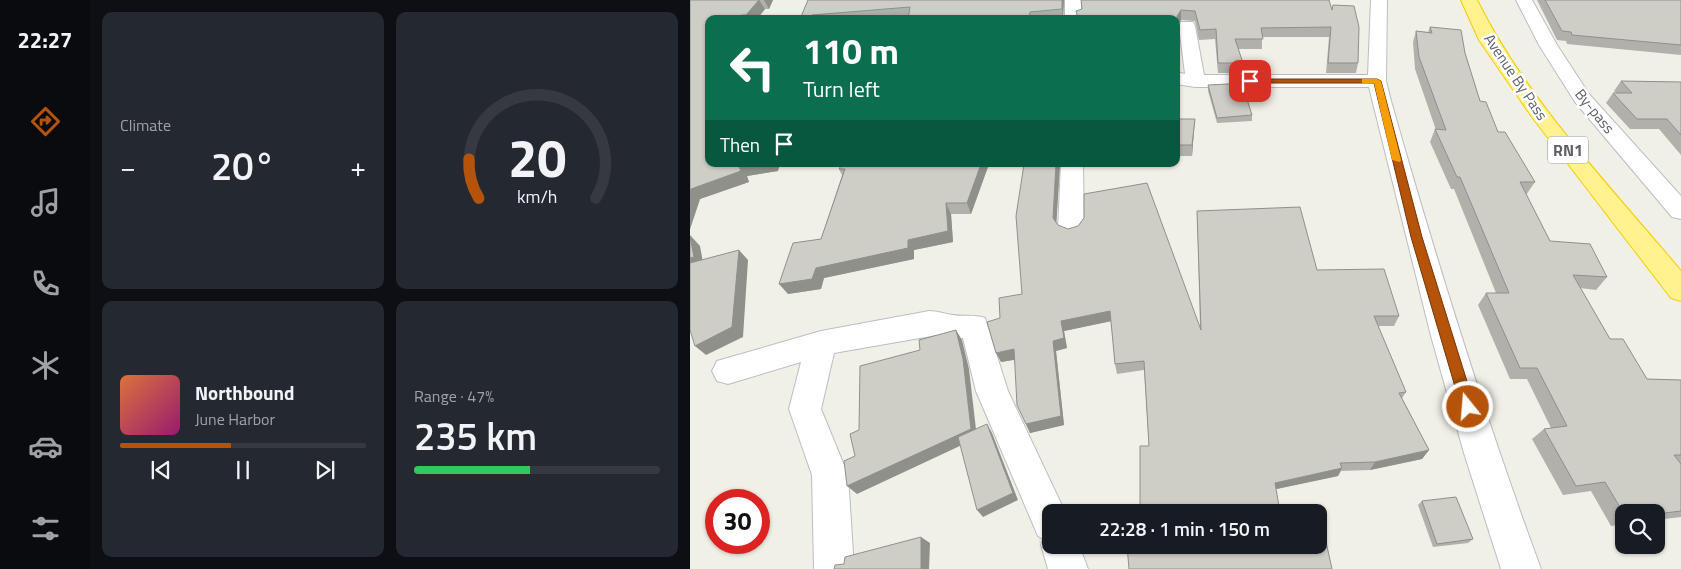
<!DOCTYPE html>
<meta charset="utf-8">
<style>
:root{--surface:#171b24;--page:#242831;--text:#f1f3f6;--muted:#9ea1a6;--line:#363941;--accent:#b45309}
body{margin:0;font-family:"Titillium Web",sans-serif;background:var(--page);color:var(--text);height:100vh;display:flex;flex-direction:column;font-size:19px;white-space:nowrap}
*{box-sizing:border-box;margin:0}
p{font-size:16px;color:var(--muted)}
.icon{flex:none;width:28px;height:28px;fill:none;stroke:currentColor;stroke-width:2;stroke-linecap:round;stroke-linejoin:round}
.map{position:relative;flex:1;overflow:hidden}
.drawer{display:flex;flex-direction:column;gap:12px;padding:12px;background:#0d0f14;width:600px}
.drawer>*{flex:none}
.top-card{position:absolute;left:15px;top:15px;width:475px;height:152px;border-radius:10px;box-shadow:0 1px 4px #0004;background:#0b6e4f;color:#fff;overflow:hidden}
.buttons{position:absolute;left:925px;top:504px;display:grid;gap:10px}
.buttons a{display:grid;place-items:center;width:50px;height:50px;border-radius:10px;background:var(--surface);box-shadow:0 1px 4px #0004;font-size:25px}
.speed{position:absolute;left:15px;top:489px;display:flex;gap:10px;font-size:25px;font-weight:700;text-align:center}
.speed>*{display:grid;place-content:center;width:65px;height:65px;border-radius:50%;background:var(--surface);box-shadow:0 1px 4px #0004;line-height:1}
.speed .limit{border:8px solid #d22;background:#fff;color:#111}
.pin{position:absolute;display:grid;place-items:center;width:42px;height:42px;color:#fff;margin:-21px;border-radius:10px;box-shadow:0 2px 8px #0006}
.me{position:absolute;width:55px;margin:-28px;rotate:343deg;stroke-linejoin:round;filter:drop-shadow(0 0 4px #0008)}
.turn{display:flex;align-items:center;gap:18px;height:105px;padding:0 15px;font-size:22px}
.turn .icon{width:65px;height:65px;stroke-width:2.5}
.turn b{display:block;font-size:35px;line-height:42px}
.then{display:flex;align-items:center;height:48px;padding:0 15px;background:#0003;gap:10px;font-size:19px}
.big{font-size:38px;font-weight:600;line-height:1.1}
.drawer .tile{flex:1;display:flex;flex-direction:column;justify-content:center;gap:8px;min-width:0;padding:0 18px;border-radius:10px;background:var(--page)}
.drawer .dial{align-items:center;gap:0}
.dial svg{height:130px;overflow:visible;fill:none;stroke:var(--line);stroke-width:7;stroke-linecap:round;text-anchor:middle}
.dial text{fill:var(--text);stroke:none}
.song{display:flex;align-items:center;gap:15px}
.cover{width:60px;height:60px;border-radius:8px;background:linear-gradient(135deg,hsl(20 70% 55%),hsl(320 70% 35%))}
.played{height:5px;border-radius:2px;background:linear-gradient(90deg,var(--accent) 45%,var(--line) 45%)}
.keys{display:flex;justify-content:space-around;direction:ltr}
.heat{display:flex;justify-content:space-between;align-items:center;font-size:28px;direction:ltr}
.charge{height:8px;border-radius:4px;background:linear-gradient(90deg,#34c759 47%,var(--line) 0)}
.drawer .tiles{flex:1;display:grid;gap:12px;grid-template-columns:repeat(2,1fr)}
.trip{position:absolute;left:352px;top:504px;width:285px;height:50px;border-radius:10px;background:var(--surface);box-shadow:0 1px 4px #0004;font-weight:600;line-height:50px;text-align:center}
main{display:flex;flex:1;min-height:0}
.tab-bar{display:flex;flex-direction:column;width:90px;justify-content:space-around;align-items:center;background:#090b0e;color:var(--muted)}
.tab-bar .icon{width:35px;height:35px}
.tab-bar .on{color:var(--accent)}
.tab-bar b{font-size:22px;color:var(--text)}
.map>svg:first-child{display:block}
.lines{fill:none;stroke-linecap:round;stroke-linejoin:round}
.minor-casing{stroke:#bbbdc3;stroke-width:2}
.highway-casing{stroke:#f7cc00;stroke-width:2}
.minor{fill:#fff;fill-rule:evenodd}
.highway{fill:#fff28f;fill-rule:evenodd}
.wall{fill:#b1b0aa}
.shaded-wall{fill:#90908b}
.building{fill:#cecdc6;stroke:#90908b}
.route{fill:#b45309;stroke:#753606}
.slow{fill:#f59e0b}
.labels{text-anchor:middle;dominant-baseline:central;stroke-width:5;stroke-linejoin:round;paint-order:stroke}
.far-street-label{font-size:15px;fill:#5e6168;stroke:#fff}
.shield{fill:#fff;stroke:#8e9095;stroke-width:1}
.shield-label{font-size:16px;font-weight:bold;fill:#5e6168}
</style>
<main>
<nav class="tab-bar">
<b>22:27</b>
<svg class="icon on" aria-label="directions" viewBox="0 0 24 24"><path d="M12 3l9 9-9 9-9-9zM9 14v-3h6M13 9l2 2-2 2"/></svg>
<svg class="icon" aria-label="music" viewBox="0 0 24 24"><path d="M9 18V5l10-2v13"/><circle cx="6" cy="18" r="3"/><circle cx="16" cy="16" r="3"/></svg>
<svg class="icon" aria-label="phone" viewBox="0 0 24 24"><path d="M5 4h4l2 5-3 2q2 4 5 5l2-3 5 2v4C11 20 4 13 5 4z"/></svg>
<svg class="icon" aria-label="climate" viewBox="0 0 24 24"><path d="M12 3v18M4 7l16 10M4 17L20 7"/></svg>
<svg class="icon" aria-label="car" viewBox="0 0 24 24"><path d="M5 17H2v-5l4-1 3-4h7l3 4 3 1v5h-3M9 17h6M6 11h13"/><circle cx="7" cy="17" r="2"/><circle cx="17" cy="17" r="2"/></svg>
<svg class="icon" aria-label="filters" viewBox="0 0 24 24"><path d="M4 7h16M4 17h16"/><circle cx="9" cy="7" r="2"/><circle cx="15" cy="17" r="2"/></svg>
</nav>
<section class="drawer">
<div class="tiles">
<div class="tile"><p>Climate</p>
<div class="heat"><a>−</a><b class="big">20°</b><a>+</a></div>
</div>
<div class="tile dial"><svg viewBox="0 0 100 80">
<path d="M14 69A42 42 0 1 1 86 69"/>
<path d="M14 69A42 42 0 0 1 8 45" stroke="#b45309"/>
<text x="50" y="56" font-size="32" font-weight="700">20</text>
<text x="50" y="72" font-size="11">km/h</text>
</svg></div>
<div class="tile">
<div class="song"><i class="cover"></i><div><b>Northbound</b><p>June Harbor</p></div></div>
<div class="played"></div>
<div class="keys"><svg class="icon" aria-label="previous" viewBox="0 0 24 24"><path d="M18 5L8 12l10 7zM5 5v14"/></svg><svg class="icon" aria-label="pause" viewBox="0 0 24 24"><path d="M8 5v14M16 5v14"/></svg><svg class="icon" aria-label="next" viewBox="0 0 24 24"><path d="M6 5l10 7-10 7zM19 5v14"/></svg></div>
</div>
<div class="tile"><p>Range · 47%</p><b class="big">235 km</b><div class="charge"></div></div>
</div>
</section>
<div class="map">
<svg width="991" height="569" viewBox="0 0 991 569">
<rect width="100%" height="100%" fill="#f1f0e7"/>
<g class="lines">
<defs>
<path id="minor" d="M375 0H391V19H375Z
M681 0H697L696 81 701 101C746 259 794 415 851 569H811L774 453 741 336 679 87H505L486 84V72L495 74 489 26 491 22H503L505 26 514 75H678Z
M826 0H842L867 45 899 94 991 196V219L982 217 885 102 849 45Z
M371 164H393L394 229 390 235 381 238 372 235 368 229Z
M239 311C248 311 255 314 263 315 275 317 284 314 295 318L318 391 375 512H361V545H389L398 569H358L351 545 353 539 348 536 286 391 273 338 258 339 247 335 144 353 131 409 158 475 164 569H124L122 475 99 409 111 362 38 384 27 381 22 371 27 361 131 331Z"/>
<path id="highway" d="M771 0H787C836 99 920 186 991 271V301L981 298 842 117 789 40Z"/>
</defs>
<use href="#minor" class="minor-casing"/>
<use href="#highway" class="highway-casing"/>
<use href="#minor" class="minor"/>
<use href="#highway" class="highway"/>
</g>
<path class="wall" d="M0 0H83L79 9H75L67 19H19L88 171 57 176 59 182 10 199 0 229Z
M118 0H374L373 19H218V17L201 19H110Z
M847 0H991V55L877 44 876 41 867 40Z
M392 9H642L668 63 666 73H636L639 37H572V49H548L553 63 552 73H528L525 39 509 40 505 21 491 20 488 25 489 41H486V19Z
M740 27 775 53 790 101 808 132 845 182 836 195 860 241 917 277 906 290 890 288 920 339 957 379 991 380V517L966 520V512H934V524L921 526 901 491 873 495 842 439 854 429 861 428 837 379H820L788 305 796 293H806L764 189H761L740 142 745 129 746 130 725 69 723 42 726 31 738 32Z
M931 81 991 82V155L969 129H940L916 103 923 93H926L924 91Z
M518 85 561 90 560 96H556L562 115V121L527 123 518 91Z
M486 119H505L502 156H486Z
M299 164 281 214H261L263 242 224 250V259L134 278 131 289 98 294 131 239 152 175 149 169Z
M334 164H370L366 223 368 225 510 328 507 211 627 270 709 316 704 326H688L716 392 712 398 739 450 732 459 680 470 651 471 648 476 586 489 459 446 454 370 427 374 425 364 421 321 374 331 377 348 366 351 374 425 340 433 336 424 324 360 311 362 310 318 332 294Z
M732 501 783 539 778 543 743 547 728 505Z"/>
<path class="shaded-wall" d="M69 0 75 9 67 19H59L56 15Z
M74 0H83L79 9Z
M372 0H374L373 19 372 9Z
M491 10V20L487 26V16Z
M505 119 504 129 502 156V145Z
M57 164H90L88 171 57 176 59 182 10 199 0 229V191L1 189 48 165Z
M291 164H299L281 214 277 203Z
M366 164H370L366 229 363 218Z
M256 203 261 214 263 242 224 250V259L134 278 131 289 98 294 89 284 126 268Z
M0 235 10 246 14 268 0 271Z
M49 250 58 260 53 337 16 355 5 346Z
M420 311 422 321 374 331 377 348 366 351 374 425 340 433 336 424 363 341 371 321Z
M266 330 272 340 279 369 287 438 167 494 157 486Z
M324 349 328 359 311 362 306 353Z
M297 424 302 433 328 500 293 517 287 510Z
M739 450 732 459 680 470 685 462Z
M652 468 648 476 582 490 585 483Z
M231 537 240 543 239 569H231Z"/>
<path class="building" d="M0 0H69L56 15H51L48 19H19V164H57L48 165 51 171 1 189 0 191Z
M118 0H372V9L340 12 339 19H218L220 7 122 15 125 19H110Z
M391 0H639L642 10 643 5 664 6 669 27 668 63H638L641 27 571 28 573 39H545L553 63H528L526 29 510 30 505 11 491 10 487 16 489 31H486V19H388L386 11 392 9Z
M855 0H991V45L882 35 881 32 872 31Z
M740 27 771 30 775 53 790 101 796 102 808 132H815L845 182H830L860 241 900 244 917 277 883 275 920 339H933L957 379 991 380V455H984L991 464V511L966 514V512H934V514L915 482 886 486 854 429 877 426 847 368H830L796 293H819L770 177H767L745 129 756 130 729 57 726 31 742 33Z
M931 81 991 82V135L977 119H947L923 93H942Z
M558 83 561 90H554L562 115 527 118 518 85Z
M486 119H505L502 145H486Z
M152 164H291L277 203H256L258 231 218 240V248L126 268 122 279 89 284 103 243 131 239 155 169H149Z
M334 164H366L363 218 368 225 378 229 388 226 394 218V194L457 183 511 330 507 211 610 207 627 270 694 269 709 316H684L716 392 709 393 739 450 685 462 650 463 652 468 585 483 590 512H450V446H459L454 361 425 364 420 311 371 321 374 338 363 341 371 416 336 424 327 405 324 349 306 353 297 322 310 318 309 298 332 294 326 216Z
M0 237 4 257 0 258Z
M49 250 42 327 5 346 0 330V263Z
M266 330 273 359 281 429 157 486 154 461 165 456 160 434 169 430 170 366 230 350 229 340Z
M297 424 323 493 287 510 268 437Z
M766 497 783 539 747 544 732 501Z
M629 510 642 569H439L437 545H629V512H610Z
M231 537V569H144L145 565 154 564 155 557Z"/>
<path class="route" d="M557 79H687L691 81 732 237 785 407 783 411 778 413 773 411 771 407 721 237 684 83H560L556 81Z"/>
<path class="slow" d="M672 79H687L691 81 711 160 710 162 702 160 684 83H672Z"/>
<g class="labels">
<g class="far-street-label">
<text transform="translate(826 77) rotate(56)">Avenue By Pass</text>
<text transform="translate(905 111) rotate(51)">By-pass</text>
</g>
<rect class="shield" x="858" y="136.5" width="40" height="27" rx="4"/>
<g class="shield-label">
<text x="878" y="150">RN1</text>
</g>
</g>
</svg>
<div class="buttons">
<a><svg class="icon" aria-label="search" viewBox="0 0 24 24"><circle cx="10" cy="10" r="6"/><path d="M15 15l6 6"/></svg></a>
</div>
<div class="speed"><div class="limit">30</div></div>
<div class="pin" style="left:560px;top:81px;background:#d93025"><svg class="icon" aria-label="arrive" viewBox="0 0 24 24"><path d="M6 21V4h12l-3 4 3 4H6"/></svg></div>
<svg class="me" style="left:778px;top:407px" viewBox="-20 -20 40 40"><circle r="17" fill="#b45309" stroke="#fff" stroke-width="3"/><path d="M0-11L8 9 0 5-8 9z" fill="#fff"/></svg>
<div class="trip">22:28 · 1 min · 150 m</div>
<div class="top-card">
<div class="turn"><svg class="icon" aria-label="left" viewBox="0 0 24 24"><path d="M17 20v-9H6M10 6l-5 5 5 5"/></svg><div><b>110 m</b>Turn left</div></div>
<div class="then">Then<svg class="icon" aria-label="arrive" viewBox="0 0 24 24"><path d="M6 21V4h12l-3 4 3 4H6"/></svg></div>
</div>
</div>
</main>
